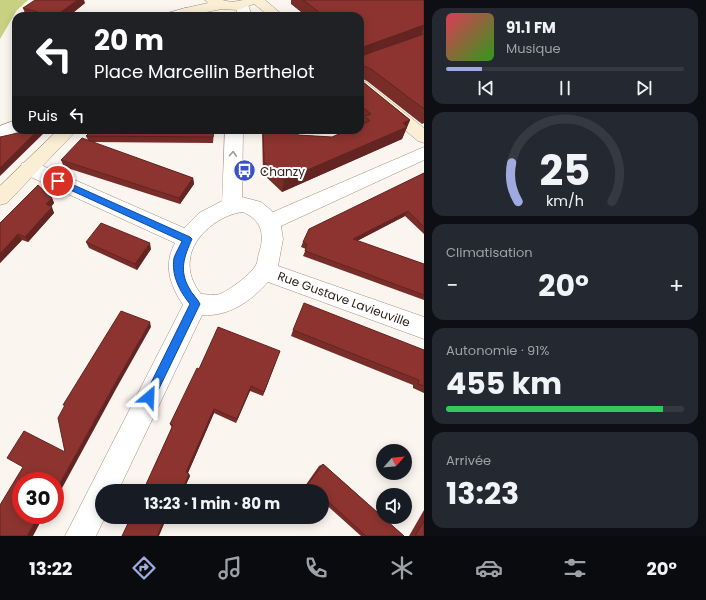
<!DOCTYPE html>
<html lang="fr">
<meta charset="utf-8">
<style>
:root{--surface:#171b24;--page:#242831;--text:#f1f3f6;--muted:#9ea1a6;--line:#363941;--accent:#9fabe0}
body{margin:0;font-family:Poppins,sans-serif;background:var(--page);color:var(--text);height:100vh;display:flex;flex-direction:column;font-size:15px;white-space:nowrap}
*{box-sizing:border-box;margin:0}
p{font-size:13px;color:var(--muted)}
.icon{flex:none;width:22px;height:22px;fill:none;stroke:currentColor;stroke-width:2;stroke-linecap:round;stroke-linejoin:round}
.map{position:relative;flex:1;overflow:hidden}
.details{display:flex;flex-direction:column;gap:8px;padding:8px;background:#0d0f14;width:282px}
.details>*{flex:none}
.top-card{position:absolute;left:12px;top:12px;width:352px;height:122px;border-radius:12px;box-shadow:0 2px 10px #0003;background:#202124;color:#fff;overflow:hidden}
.needle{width:26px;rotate:63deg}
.buttons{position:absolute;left:376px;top:444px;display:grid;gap:8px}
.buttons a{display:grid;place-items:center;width:36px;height:36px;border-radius:50%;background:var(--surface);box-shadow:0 2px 10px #0003;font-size:20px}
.speed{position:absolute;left:12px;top:472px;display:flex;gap:8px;font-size:20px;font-weight:700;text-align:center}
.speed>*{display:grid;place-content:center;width:52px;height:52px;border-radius:50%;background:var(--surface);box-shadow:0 2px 10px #0003;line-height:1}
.speed .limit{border:6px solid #d22;background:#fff;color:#111}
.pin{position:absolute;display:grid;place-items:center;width:34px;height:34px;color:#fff;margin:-17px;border:2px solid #fff;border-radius:50%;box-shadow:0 1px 4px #0007}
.me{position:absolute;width:44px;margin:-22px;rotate:26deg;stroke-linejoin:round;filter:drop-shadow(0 0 3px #0008)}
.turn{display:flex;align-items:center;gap:14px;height:84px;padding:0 16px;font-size:18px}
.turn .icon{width:52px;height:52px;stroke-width:2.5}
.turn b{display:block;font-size:28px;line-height:34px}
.then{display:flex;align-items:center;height:38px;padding:0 16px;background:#0003;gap:8px;font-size:15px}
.big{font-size:30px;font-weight:700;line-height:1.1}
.details .widget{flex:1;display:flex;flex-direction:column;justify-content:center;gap:6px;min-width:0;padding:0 14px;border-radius:12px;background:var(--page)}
.details .dial{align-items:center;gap:0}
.dial svg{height:104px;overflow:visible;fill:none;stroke:var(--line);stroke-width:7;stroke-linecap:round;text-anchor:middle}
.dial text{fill:var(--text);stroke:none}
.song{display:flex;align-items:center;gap:12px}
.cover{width:48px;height:48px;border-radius:6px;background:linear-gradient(135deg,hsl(350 70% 55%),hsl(110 70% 35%))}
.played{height:4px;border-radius:2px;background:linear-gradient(90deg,var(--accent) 15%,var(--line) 15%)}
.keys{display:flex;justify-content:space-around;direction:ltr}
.heat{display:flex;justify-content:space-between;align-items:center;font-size:22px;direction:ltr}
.charge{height:6px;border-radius:3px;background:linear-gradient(90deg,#34c759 91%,var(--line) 0)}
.trip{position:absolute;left:95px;top:484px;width:234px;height:40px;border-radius:20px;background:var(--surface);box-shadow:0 2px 10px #0003;font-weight:700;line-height:40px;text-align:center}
.tabs{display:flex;height:64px;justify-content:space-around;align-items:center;background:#090b0e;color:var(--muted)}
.tabs .icon{width:28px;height:28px}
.tabs .current{color:var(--accent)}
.tabs b{font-size:18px;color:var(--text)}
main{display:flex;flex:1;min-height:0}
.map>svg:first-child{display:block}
.green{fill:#c8d082}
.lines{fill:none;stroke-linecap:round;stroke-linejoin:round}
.street-casing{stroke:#a88a77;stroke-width:1}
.secondary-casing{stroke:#a88a77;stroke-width:1}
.street{fill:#fff;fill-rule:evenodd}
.secondary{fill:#faeed5;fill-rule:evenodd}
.wall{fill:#792d29}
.shaded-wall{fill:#632422}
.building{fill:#8d3430;stroke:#632422}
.oneway{stroke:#a19c98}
.route{fill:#1a73e8;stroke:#114b97}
.labels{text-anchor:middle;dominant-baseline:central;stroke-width:4;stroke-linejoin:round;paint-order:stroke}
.poi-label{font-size:12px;fill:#2e221a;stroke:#fff;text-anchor:start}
.street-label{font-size:12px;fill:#2e221a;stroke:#fff}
</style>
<main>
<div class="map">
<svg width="424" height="536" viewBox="0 0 424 536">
<rect width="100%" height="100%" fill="#fbf5f0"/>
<path class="green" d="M0 0H28L17 10 0 39Z"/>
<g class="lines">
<defs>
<path id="street" d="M242 1 247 2 252 16H238L235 5 237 2Z
M186 8 191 9 193 12 191 15 166 16 168 13Z
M16 120V130H22L0 139V126Z
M225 130H243L242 197 261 202 273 212 424 147V160L281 226 283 239 278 266 424 317V339L268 282C251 301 229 317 202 315L118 491H102V517H105L96 536H65L183 305C170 285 163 265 175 243L22 173 20 168 22 163 29 161 36 163 184 228 199 213 222 201ZM243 212C262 220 265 235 259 253 258 256 258 261 256 265 251 274 230 290 220 294 214 296 207 294 201 294 193 284 188 272 190 259 193 235 221 214 243 212Z"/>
<path id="secondary" d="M205 0H222L232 2 243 0H265L284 16H269L254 4 237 10 222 9 186 16 181 15 179 12 181 9 208 3Z
M360 80 366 82 424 128V143L418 141 360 93Z
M58 130H77L7 203 0 205V186Z"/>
</defs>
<use href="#street" class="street-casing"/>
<use href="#secondary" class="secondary-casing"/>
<use href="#street" class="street"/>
<use href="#secondary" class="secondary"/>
</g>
<path class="wall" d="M291 0H424V123L422 124 367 81 363 79V82L410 120 402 139 282 192 263 174 262 130H294L298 135 332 137 362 124 363 123 360 120V16H306L291 4Z
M85 3 69 16H26L23 8Z
M214 130 213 143 91 142 193 178 194 184 180 204 64 167 61 160 88 140 86 136Z
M424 173V234L405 216 357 241 424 264V300L303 256 306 249 301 247 303 242Z
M52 198 54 203 51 207 54 213 28 242 22 240 0 263V223Z
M86 242 151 249 137 270 89 248Z
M293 330 424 350V393L413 388V385L291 336Z
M280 351 263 396 250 391 236 423 214 413 188 473 190 476 183 491H143L172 428 170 424 199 369Z
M323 464 404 536H361L322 501V491H311L305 486 319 466Z
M424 510V536H409Z"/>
<path class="shaded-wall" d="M77 0H84L85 3 69 16H56Z
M424 25V28L420 37 360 59 363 47Z
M410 120 402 139 282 192 284 180Z
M38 130H41L43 134 0 176V168Z
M193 178 194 184 180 204 179 198Z
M52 198 54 203 48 210 46 204Z
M52 207 54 213 28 242 25 237Z
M408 211 405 216 351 244 353 239Z
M18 234 22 240 0 263V254Z
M150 243 151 249 137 270 135 264Z
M150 322 151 327 116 389 55 501V492L114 385Z
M251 386 250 391 236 423 237 419Z
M214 409V413L187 475 186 472Z
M189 474 190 476 183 491H182Z
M42 515H48L44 522 41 521 33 536H27L36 520Z
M165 517H167L159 536H157Z"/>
<path class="building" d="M35 0H77L56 16H53L23 8Z
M303 0H424V25L363 47 362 54 364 55 424 34V109L371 69 364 66 362 68 363 82 410 120 403 123 407 127 284 180 264 162 263 130H294V131H297L298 135 332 137 348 130H360V125L370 121 365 116 371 114 360 105V16H324Z
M32 130H38L0 168V137Z
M92 130H214L213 137 86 136Z
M82 138 193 178 179 198 61 160Z
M424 173V227L408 211 353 239 424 264V295L305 251 307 244 303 242 309 229Z
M38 185 52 198 46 204 52 207 25 237 18 234 0 254V223Z
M101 223 150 243 135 264 86 242Z
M304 303 424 350V386L418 384 419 380 293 330Z
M121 311 150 322 114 385 55 492V481H21V515H42L39 521 36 520 27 536H0V505L23 467 7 458 24 431 65 452 58 418 65 405H63Z
M218 327 280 351 264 392 251 386 237 419 214 409 186 472 189 474 182 491H143L173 425 170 424 197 368 199 369Z
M323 464 404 536H366L322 496V491H316L308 484Z
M131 517H165L157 536H122Z
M424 521V536H415Z"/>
<defs><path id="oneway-chevron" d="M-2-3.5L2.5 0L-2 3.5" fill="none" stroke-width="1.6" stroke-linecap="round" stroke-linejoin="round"/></defs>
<use class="oneway" href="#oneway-chevron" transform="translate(233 154) rotate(-87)"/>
<path class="route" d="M58 178 190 237 192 239C184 257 179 270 189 288 192 294 197 298 200 304L153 401 149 403 145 401 144 397 190 304C180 292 171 275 174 258 176 252 180 246 182 241L55 183 54 181Z"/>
<defs>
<symbol id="bus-disc" viewBox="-11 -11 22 22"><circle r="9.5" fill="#3b52c4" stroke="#fff"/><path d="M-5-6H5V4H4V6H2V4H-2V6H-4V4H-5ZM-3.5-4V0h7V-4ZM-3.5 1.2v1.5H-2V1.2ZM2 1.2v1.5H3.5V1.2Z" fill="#fff"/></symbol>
</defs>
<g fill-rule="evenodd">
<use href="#bus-disc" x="232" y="158" width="25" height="25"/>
</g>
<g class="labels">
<g class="poi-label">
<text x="260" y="171">Chanzy</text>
</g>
<g class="street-label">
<text transform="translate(344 299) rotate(20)">Rue Gustave Lavieuville</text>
</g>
</g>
</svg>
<div class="buttons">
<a><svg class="needle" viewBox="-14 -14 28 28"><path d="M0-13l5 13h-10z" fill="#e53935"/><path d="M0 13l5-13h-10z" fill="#9ea1a6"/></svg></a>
<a><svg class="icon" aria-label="sound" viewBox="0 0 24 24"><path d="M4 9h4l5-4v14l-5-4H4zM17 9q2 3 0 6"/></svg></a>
</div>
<div class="speed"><div class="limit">30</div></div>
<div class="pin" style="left:58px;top:181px;background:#d93025"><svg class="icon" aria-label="arrive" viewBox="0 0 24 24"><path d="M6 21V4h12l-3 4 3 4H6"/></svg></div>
<svg class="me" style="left:149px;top:397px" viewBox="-20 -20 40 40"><path d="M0-17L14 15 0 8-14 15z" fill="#1a73e8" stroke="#fff" stroke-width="4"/></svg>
<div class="trip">13:23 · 1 min · 80 m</div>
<div class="top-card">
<div class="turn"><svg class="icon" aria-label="left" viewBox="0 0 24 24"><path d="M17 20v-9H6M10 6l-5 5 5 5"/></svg><div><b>20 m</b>Place Marcellin Berthelot</div></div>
<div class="then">Puis<svg class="icon" aria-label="left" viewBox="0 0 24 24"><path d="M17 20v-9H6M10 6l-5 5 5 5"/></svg></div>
</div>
</div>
<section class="details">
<div class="widget">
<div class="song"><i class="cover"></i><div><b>91.1 FM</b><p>Musique</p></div></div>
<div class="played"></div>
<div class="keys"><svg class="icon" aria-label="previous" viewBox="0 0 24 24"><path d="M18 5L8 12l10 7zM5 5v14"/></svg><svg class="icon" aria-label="pause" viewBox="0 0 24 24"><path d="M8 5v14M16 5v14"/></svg><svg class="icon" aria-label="next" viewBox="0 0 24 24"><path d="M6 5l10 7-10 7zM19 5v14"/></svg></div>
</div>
<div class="widget dial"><svg viewBox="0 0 100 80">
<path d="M14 69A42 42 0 1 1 86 69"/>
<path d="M14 69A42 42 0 0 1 9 39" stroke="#9fabe0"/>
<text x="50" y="56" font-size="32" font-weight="700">25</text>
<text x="50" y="72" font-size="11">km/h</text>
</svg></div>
<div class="widget"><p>Climatisation</p>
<div class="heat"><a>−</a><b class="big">20°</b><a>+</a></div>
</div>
<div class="widget"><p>Autonomie · 91%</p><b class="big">455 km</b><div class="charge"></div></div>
<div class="widget"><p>Arrivée</p><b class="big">13:23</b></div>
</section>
</main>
<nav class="tabs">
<b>13:22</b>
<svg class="icon current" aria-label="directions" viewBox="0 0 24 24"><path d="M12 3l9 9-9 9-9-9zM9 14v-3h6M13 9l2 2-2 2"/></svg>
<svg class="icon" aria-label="music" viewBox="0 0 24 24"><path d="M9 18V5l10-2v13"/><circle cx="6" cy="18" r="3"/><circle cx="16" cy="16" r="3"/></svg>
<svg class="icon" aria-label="phone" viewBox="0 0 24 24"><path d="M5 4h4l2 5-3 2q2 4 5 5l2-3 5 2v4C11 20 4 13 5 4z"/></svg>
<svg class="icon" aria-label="climate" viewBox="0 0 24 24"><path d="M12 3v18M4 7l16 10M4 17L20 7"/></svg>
<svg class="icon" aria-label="car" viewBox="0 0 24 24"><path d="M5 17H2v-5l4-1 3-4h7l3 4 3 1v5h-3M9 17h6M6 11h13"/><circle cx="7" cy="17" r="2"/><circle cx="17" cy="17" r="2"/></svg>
<svg class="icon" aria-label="filters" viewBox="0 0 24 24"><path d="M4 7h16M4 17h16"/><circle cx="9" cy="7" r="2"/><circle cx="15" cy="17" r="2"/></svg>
<b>20°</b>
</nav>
